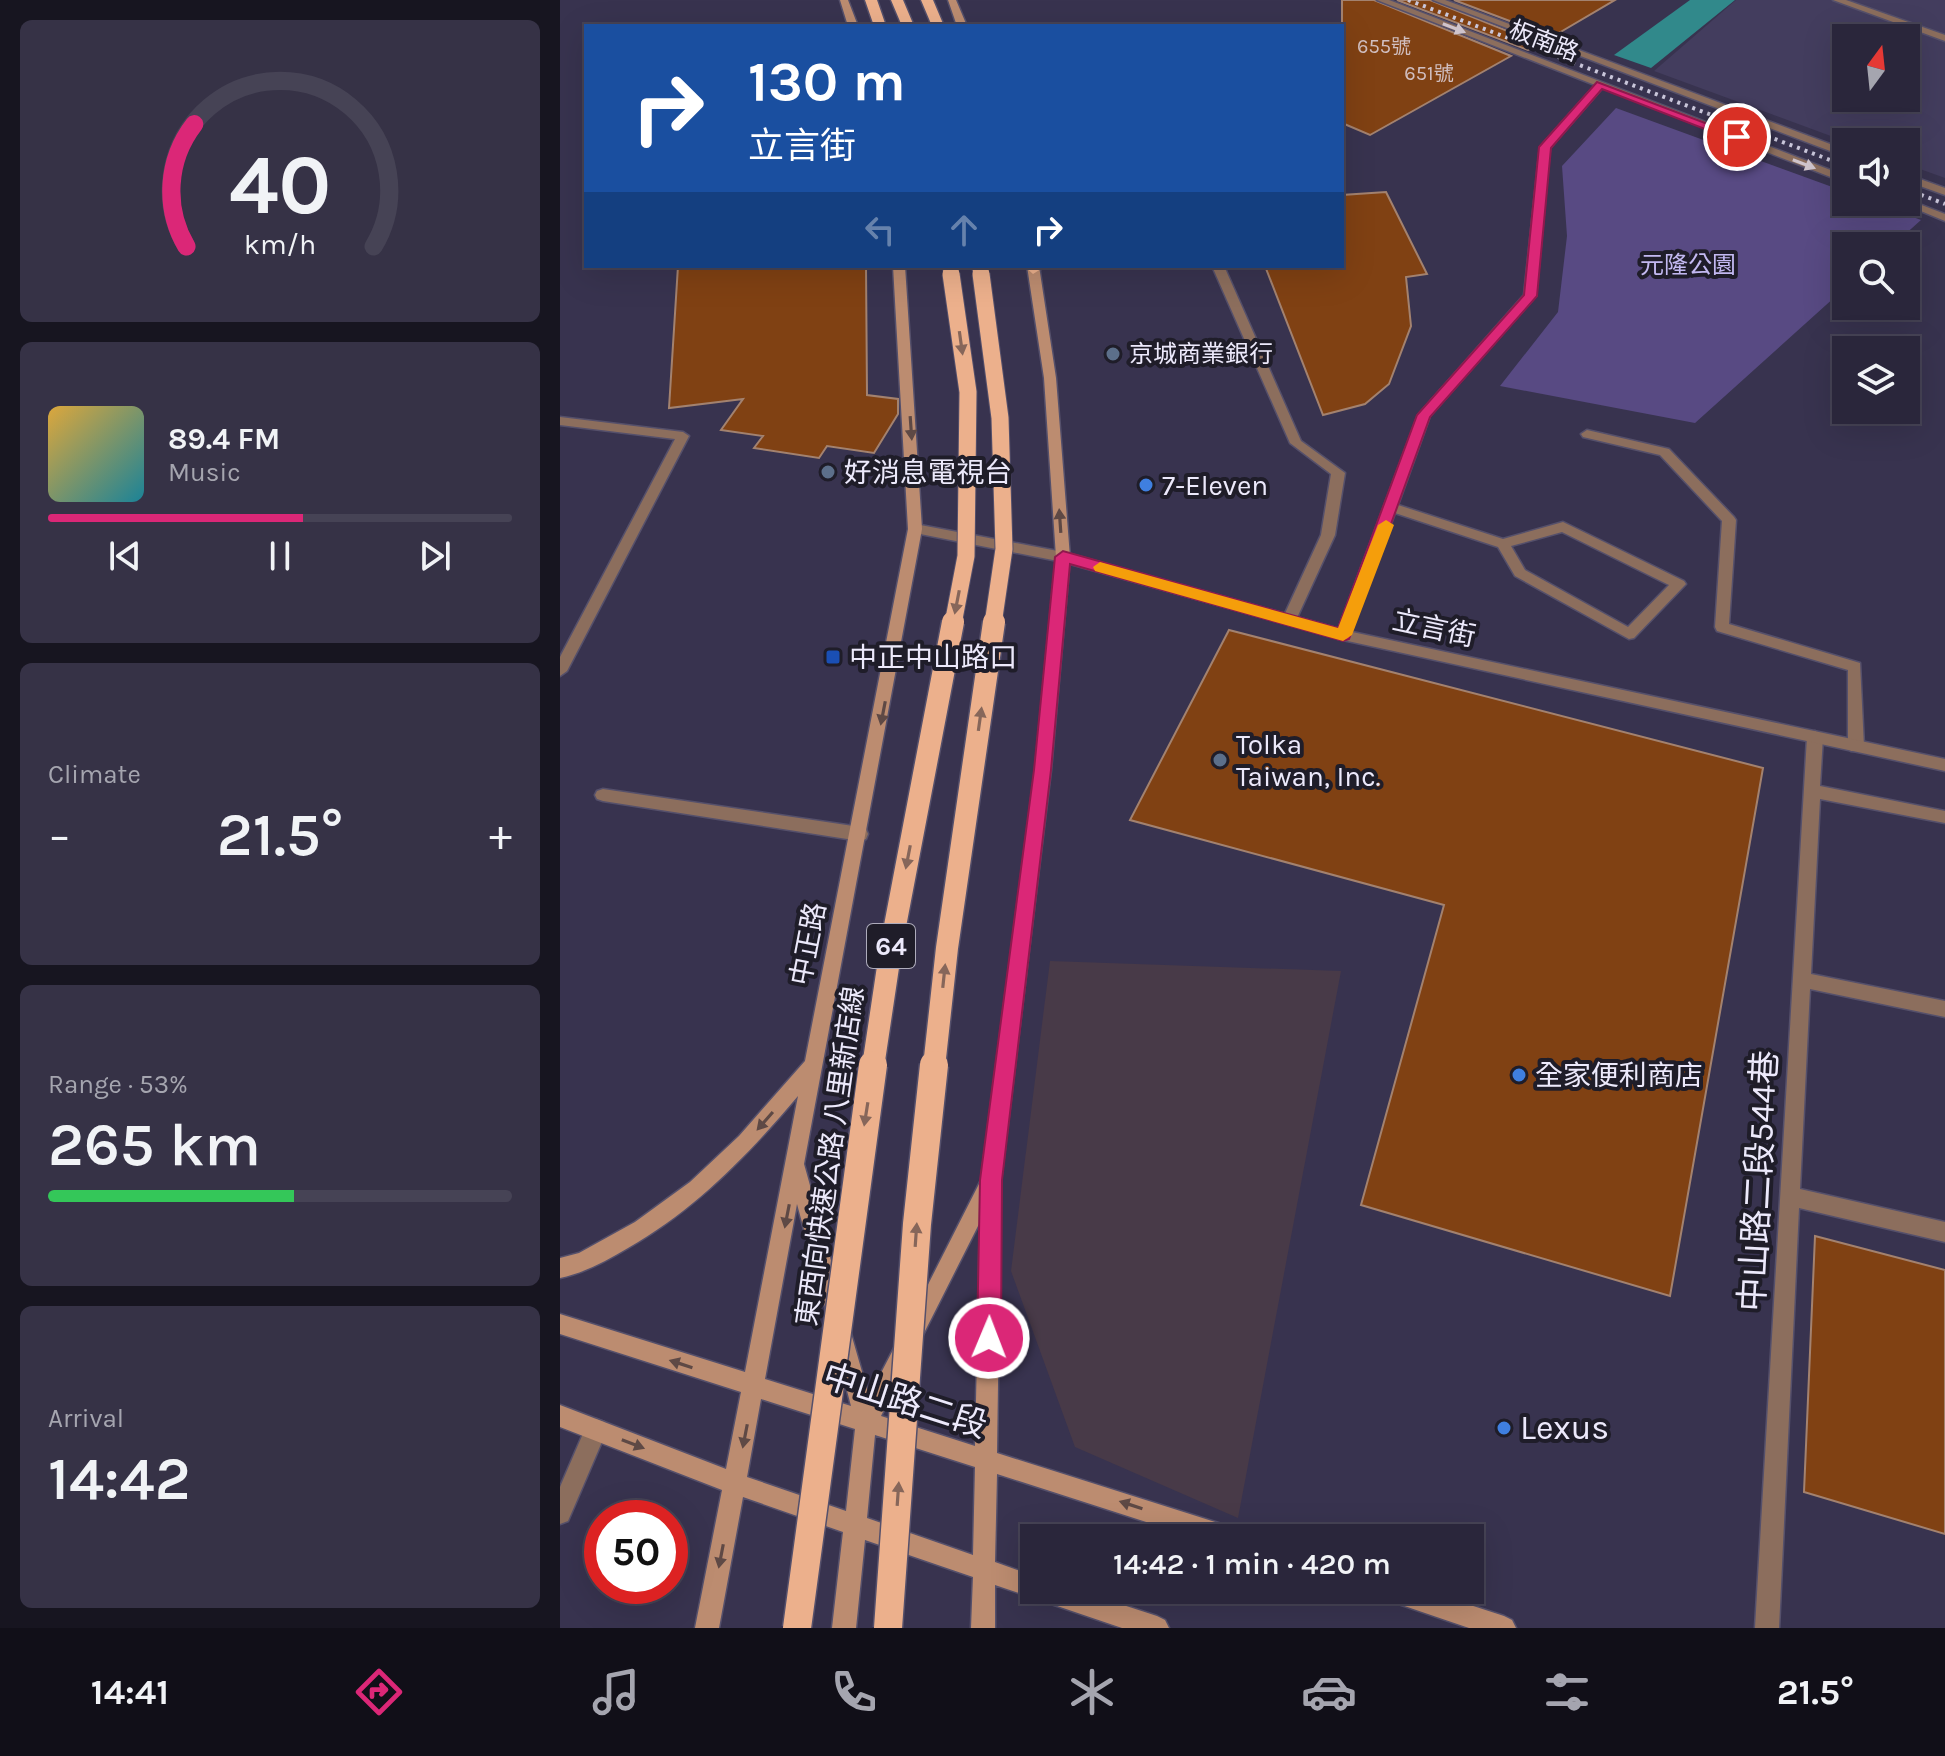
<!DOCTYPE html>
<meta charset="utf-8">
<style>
:root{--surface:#2a263b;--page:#363246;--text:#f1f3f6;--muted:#a5a5af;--line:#464355;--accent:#db2777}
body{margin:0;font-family:Karla,"Noto Sans TC",sans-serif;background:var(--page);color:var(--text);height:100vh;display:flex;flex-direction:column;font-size:30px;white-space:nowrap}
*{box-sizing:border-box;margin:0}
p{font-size:26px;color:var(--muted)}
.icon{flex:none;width:44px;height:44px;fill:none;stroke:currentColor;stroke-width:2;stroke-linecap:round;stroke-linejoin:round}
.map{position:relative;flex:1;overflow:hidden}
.side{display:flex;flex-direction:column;gap:20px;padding:20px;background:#171520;width:560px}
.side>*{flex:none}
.hud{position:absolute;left:24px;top:24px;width:760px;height:244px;border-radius:0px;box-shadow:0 8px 32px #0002,0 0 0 2px var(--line);background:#1a4fa0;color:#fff;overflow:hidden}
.needle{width:52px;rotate:15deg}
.controls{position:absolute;left:1272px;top:24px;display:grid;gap:16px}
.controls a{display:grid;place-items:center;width:88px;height:88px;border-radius:0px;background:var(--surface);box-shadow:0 8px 32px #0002,0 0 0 2px var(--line);font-size:40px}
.speed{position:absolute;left:24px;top:1500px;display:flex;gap:16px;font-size:40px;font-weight:700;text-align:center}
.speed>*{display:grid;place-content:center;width:104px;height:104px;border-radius:50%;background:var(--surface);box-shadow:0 8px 32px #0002,0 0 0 2px var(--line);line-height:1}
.speed .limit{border:12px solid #d22;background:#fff;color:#111}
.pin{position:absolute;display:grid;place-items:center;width:68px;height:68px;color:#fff;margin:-34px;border:4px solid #fff;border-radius:50%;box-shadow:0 2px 8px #0007}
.me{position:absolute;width:88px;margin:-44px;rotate:1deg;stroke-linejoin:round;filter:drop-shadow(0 0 6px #0008)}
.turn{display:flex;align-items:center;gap:28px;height:168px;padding:0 32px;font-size:36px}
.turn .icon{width:104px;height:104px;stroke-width:2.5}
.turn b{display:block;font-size:56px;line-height:68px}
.lanes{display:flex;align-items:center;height:76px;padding:0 32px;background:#0003;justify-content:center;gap:40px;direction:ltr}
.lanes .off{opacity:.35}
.big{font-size:60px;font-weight:600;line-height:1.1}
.side .tile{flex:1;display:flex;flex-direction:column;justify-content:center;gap:12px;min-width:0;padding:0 28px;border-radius:12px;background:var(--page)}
.side .dial{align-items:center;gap:0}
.dial svg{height:208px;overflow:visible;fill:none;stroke:var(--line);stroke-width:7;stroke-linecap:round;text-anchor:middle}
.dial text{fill:var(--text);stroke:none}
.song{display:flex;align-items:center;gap:24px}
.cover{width:96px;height:96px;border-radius:12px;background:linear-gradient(135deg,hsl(40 70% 55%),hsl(190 70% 35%))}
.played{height:8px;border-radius:4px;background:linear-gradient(90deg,var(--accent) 55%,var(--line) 55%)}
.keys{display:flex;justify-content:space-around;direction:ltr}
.heat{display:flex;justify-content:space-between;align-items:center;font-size:44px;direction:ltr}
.charge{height:12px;border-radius:6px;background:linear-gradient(90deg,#34c759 53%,var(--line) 0)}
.trip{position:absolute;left:460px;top:1524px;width:464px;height:80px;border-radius:0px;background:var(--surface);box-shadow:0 8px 32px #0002,0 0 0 2px var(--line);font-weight:600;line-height:80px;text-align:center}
.tabs{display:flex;height:128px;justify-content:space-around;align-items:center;background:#110f18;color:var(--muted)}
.tabs .icon{width:56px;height:56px}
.tabs .active{color:var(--accent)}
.tabs b{font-size:36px;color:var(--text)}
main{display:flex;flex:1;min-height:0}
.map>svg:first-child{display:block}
.commercial{fill:#483a48}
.built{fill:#433d5e;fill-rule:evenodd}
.green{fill:#584a83}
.water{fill:#31898b}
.building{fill:#804113;stroke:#a3826f;stroke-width:2}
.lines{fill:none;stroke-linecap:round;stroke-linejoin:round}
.service-casing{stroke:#55506b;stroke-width:3}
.minor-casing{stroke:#55506b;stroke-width:3}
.secondary-casing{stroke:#55506b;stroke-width:3}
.trunk-casing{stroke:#55506b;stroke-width:3}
.service{fill:#8c6e5d;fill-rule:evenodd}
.minor{fill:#8c6e5d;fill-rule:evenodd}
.secondary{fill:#bc8c70;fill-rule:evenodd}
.trunk{fill:#ecb08c;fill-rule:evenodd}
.rail{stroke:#c9c6da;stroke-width:4;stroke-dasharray:3 5;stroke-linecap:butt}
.trunk-bridge-far3-casing{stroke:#55506b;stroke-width:16;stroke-linecap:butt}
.trunk-bridge-far2-casing{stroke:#55506b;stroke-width:19;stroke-linecap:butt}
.trunk-bridge-far1-casing{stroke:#55506b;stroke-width:25;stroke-linecap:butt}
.trunk-bridge-casing{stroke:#55506b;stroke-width:31;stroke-linecap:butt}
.trunk-bridge-far3{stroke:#ecb08c;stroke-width:14}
.trunk-bridge-far2{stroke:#ecb08c;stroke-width:17}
.trunk-bridge-far1{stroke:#ecb08c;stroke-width:22}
.trunk-bridge{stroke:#ecb08c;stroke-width:28}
.oneway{fill:#cfc4cc}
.oneway2{fill:#86665a}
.oneway3{fill:#5e4945}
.route{fill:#db2777;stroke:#8e194d;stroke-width:2}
.slow{fill:#f59e0b}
.service-dot{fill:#5c6f8a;stroke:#1f1d29;stroke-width:3}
.shop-dot{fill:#3f7fe0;stroke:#1f1d29;stroke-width:3}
.transit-dot{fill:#1a4fb4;stroke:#1f1d29;stroke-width:3}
.labels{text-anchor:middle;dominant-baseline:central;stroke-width:8;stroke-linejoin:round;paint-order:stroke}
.far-number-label{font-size:20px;fill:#d1bfc1}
.far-street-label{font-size:24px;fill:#ece9fb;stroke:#1f1d29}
.far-park-label{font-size:24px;fill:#c3b9f1;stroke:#1f1d29}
.far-poi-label{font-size:24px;fill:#ece9fb;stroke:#1f1d29;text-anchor:start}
.shield{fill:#1f1d29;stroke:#aeacbc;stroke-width:2}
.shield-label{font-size:26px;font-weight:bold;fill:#ece9fb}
.poi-label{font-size:28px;fill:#ece9fb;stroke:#1f1d29;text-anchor:start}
.street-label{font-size:28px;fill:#ece9fb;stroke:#1f1d29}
.near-street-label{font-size:34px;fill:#ece9fb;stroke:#1f1d29}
.near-poi-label{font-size:34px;fill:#ece9fb;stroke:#1f1d29;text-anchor:start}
</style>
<main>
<section class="side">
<div class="tile dial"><svg viewBox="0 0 100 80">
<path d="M14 69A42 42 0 1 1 86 69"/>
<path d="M14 69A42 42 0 0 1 17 22" stroke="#db2777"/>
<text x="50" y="56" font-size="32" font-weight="700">40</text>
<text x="50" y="72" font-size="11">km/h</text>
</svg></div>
<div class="tile">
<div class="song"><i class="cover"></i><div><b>89.4 FM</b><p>Music</p></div></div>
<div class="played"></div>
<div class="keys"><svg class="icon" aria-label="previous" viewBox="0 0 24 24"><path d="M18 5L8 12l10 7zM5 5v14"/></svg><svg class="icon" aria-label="pause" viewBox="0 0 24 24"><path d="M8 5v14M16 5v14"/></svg><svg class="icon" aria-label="next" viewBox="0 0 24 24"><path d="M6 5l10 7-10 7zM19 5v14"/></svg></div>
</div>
<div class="tile"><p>Climate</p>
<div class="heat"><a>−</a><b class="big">21.5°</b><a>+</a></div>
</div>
<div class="tile"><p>Range · 53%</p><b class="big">265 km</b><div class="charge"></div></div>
<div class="tile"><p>Arrival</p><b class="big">14:42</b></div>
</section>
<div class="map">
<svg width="1385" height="1628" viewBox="0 0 1385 1628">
<rect width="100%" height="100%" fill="#38334f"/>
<path class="commercial" d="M490 961 781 971 678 1518 515 1447 451 1271Z"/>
<path class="built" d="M1176 0H1385V178L1346 164V142H1287L1094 71ZM1286 38H1346V98H1286Z"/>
<path class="green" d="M1056 108 1286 192V202H1313L1361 220 1332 246H1286V287L1135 423 940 386 998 312 1007 236 1002 166Z"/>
<path class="water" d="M1130 0H1175L1091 68 1054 55Z"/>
<path class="building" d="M782 0H814L951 56 810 135 782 123Z
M837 0H870L980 44 968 50Z
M894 0H1055L992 37Z
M826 192 867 274 846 277 851 326 829 384 805 404 763 415 705 266H782V195Z
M118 266H306L307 395 338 399V414L314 453 267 446 259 458 194 448 203 436 161 430 183 399 109 408Z
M669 630 1203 768 1110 1296 801 1205 884 905 570 820Z
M1255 1236 1385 1270V1534L1244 1492Z"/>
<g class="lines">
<defs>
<path id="service" d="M1273 0H1286L1385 35V41Z
M1037 83 1045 85 990 148 976 296 870 416 838 505 943 539 1003 522 1124 581 1126 584 1074 638 1069 639 955 576 938 547 835 513 790 635 788 639H778L776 635 858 415 964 295 980 147ZM1002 532 1109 585 1068 627 965 570 951 546Z
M652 266H664L741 441 785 473 775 535 736 620 729 625 722 620 761 535 771 474 730 443Z
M0 417 123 432 129 436 7 671 0 676V657L115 439 0 425Z
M1027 430 1109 449 1174 517 1176 520 1169 624 1300 663 1304 747 1301 751H1291L1288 747V670L1157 631 1155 627 1162 521 1100 455 1023 437 1021 434Z
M1255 731 1263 737 1260 786 1385 811V823L1260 799 1251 974 1385 1001V1017L1250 989 1240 1189 1385 1222V1242L1239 1208 1219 1628H1195L1247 737Z
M36 1419 44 1422 47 1430 8 1521 0 1524V1487L28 1422Z"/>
<path id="minor" d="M817 0H829L1286 176V183Z
M873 0H885L1286 150V157Z
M1346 174 1385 188V195L1346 181Z
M1346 199 1385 214V221L1339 202H1346Z
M355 524 503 552 783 630 1385 759V771L783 640 503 562 350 532V526Z
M43 789 300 827 306 829 308 834 306 839 300 841 43 801 37 799 35 795 37 791Z"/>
<path id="secondary" d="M280 0H288L298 26H288Z
M388 0H396L407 26H397Z
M333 266H345L362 529 244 1164 284 1307 281 1314 274 1317 267 1314 237 1204 205 1379 291 1406 273 1337 276 1330 283 1327 290 1330 309 1396 334 1348 341 1345 348 1348 351 1355 321 1416 415 1446 420 1222 363 1335 356 1338 349 1335 346 1328 421 1180 475 770 496 557 484 378 467 266H479L496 378 510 557 491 770 441 1180 437 1453 671 1527 679 1530 682 1538H636L437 1474 435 1562 474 1576V1590H517L597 1616 605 1620 609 1628H562L435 1585V1628H411L413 1577 305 1540 296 1628H272L283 1532 183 1497 159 1628H135L162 1490 0 1427V1405L166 1469 181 1392 0 1334V1314L185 1372 238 1096C188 1155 136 1209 68 1248 46 1261 24 1273 0 1278V1258L19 1253 75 1222 130 1182 179 1136 245 1061 348 529ZM201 1399 295 1429 286 1511 187 1477ZM315 1435 415 1467 413 1555 307 1518Z
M818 1590H864L944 1616 952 1620 956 1628H909L821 1598Z"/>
<path id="trunk" d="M305 0H317L326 26H314Z
M331 0H343L354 26H342Z
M361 0H373L384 26H372Z
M464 266H480L481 269 473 274Z"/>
</defs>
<use href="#service" class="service-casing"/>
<use href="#minor" class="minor-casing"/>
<use href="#secondary" class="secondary-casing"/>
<use href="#trunk" class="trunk-casing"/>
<use href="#service" class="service"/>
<use href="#minor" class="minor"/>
<use href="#secondary" class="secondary"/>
<use href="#trunk" class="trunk"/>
<path class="rail" d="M848 0 1286 166
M1346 189 1385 204"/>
<defs>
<path id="trunk-bridge-far3" d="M390 266 391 276
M419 266 421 276"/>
<path id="trunk-bridge-far2" d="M391 274 408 392 406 556 393 624
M421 274 440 418 444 549 433 624"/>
<path id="trunk-bridge-far1" d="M313 1067 331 947 393 622
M374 1067 387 948 434 622"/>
<path id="trunk-bridge" d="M237 1628 313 1065
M328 1628 357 1224 374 1065"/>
</defs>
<use href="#trunk-bridge-far3" class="trunk-bridge-far3-casing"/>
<use href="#trunk-bridge-far2" class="trunk-bridge-far2-casing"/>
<use href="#trunk-bridge-far1" class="trunk-bridge-far1-casing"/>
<use href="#trunk-bridge" class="trunk-bridge-casing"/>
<use href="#trunk-bridge-far3" class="trunk-bridge-far3"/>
<use href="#trunk-bridge-far2" class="trunk-bridge-far2"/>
<use href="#trunk-bridge-far1" class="trunk-bridge-far1"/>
<use href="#trunk-bridge" class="trunk-bridge"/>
</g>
<defs><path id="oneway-solid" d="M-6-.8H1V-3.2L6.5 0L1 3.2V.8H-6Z" transform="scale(2)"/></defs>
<g class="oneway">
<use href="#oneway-solid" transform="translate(894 28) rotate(21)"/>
<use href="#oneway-solid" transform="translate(1244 164) rotate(21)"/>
</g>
<g class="oneway2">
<use href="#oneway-solid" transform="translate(401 343) rotate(82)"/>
<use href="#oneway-solid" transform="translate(397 602) rotate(101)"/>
<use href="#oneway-solid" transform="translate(420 719) rotate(-82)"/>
<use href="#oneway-solid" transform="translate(348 857) rotate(101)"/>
<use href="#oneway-solid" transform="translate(384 976) rotate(-84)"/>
<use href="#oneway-solid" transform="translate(306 1114) rotate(99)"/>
<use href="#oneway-solid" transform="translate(356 1235) rotate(-86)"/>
<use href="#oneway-solid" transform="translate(338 1494) rotate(-86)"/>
</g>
<g class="oneway3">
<use href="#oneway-solid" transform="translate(351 428) rotate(86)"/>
<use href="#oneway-solid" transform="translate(500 521) rotate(-94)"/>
<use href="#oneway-solid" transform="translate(323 713) rotate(101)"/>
<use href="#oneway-solid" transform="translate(205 1121) rotate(131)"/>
<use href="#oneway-solid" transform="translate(227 1216) rotate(101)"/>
<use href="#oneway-solid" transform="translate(121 1364) rotate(-162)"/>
<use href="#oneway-solid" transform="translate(185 1436) rotate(101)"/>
<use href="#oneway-solid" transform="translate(73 1444) rotate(21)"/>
<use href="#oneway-solid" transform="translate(571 1505) rotate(-162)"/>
<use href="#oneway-solid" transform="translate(161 1556) rotate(101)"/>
</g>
<path class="route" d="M1037 82 1182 137 1173 140 1042 89 991 148 977 296 870 417 789 639 783 641 510 564 491 770 442 1180 441 1338 437 1347 429 1350 421 1347 417 1338 420 1180 474 770 495 557 503 551 778 628 857 415 964 295 979 147Z"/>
<path class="slow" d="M826 520 834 525 792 635 783 641 535 571 533 567 540 562 778 628 818 525Z"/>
<g class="service-dot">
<circle cx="553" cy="354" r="8"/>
<circle cx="268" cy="472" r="8"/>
<circle cx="660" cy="760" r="8"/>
</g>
<g class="shop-dot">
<circle cx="586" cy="485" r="8"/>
<circle cx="959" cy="1075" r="8"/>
<circle cx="944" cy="1428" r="8"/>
</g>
<rect class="transit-dot" x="265" y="649" width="16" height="16" rx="4"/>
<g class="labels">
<g class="far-number-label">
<text x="824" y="46">655號</text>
<text x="869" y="73">651號</text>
</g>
<g class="far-street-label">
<text transform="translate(984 41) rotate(21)">板南路</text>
</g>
<g class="far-park-label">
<text x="1128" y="265">元隆公園</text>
</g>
<g class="far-poi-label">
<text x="569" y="354">京城商業銀行</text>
</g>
<rect class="shield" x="307" y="924" width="48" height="44" rx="6"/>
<g class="shield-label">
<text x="331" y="946">64</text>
</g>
<g class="poi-label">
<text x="284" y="472">好消息電視台</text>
<text x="602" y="485">7-Eleven</text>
<text x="289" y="657">中正中山路口</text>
<text x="676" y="744">Tolka<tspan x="676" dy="32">Taiwan, Inc.</tspan></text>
<text x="975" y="1075">全家便利商店</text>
</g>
<g class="street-label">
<text transform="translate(874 628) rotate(12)">立言街</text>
<text transform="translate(248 944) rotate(-79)">中正路</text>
<text transform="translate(270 1156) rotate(-82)">東西向快速公路 八里新店線</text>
</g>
<g class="near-street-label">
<text transform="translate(1199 1181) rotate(-87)">中山路二段544巷</text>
<text transform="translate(345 1401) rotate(18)">中山路二段</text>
</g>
<g class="near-poi-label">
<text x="960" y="1428">Lexus</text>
</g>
</g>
</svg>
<div class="controls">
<a><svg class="needle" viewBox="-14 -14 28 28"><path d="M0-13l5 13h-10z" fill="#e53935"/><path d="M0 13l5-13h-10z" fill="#a5a5af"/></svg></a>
<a><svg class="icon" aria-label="sound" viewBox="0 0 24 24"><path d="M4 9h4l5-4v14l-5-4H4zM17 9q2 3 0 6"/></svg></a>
<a><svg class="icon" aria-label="search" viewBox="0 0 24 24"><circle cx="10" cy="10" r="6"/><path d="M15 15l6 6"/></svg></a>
<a><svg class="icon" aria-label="layers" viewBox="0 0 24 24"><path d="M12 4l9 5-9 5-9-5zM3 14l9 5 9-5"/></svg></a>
</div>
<div class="speed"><div class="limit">50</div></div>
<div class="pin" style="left:1177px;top:137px;background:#d93025"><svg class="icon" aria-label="arrive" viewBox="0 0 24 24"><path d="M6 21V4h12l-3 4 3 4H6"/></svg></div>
<svg class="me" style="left:429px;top:1338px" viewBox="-20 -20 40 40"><circle r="17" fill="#db2777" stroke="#fff" stroke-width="3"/><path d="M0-11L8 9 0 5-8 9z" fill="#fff"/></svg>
<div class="trip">14:42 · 1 min · 420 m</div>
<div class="hud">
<div class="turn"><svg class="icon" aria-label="right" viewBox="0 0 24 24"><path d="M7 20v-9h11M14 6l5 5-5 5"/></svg><div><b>130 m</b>立言街</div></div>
<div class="lanes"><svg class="icon off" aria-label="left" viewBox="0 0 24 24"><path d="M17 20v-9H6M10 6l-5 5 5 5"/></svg><svg class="icon off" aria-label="ahead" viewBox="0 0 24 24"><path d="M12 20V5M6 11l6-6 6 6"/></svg><svg class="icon" aria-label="right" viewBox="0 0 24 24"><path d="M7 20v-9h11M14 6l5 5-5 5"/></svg></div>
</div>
</div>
</main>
<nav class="tabs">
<b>14:41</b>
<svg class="icon active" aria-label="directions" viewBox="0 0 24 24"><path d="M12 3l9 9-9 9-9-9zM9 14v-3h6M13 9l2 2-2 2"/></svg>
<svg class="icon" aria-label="music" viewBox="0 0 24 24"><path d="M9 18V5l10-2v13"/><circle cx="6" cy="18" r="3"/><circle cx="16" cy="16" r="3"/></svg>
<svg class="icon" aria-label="phone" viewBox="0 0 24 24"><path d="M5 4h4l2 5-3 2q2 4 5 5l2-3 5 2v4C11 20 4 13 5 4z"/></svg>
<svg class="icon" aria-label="climate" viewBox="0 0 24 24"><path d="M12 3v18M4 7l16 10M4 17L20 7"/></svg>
<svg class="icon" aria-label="car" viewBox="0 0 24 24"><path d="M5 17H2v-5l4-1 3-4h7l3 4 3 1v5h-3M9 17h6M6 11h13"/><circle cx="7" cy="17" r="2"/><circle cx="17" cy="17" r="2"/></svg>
<svg class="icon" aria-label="filters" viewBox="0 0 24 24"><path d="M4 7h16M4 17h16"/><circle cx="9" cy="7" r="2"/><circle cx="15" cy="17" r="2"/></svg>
<b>21.5°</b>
</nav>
